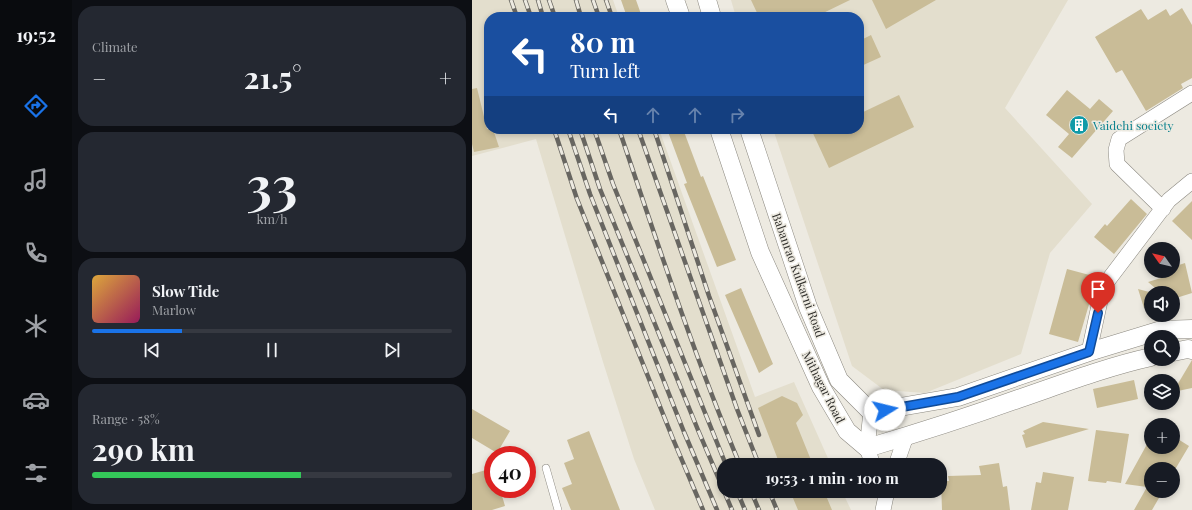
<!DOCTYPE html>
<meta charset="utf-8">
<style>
:root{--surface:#171b24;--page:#242831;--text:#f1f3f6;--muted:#9ea1a6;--line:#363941;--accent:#1a73e8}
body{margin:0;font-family:"Playfair Display",serif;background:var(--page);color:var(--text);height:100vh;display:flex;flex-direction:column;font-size:15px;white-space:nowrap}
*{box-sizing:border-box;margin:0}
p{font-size:13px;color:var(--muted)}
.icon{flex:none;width:22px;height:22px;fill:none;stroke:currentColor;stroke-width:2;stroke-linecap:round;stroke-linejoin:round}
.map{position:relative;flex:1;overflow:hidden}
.drawer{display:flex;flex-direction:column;gap:6px;padding:6px;background:#0d0f14;width:400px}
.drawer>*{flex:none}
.top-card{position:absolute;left:12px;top:12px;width:380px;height:122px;border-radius:16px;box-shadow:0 2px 6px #0003;background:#1a4fa0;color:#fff;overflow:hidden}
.needle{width:26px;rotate:304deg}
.tools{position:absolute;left:672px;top:242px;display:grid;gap:8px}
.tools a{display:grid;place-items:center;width:36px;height:36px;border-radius:50%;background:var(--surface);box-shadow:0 2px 6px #0003;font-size:20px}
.speed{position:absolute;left:12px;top:446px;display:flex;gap:8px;font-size:20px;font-weight:700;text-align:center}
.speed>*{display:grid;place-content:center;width:52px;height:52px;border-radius:50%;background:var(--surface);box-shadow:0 2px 6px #0003;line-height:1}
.speed .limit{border:6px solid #d22;background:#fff;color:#111}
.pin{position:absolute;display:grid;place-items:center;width:34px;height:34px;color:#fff;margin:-41px -17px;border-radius:50% 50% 50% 0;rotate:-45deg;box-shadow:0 0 4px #0007}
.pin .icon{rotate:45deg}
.me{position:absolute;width:44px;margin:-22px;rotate:81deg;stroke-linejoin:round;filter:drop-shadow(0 0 3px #0008)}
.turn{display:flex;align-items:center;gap:14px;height:84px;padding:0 20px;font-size:18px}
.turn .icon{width:52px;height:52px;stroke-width:2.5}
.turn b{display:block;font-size:28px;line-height:34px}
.lanes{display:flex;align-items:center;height:38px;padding:0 20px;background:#0003;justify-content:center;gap:20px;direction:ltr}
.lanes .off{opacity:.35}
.big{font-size:30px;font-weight:700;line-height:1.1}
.drawer .widget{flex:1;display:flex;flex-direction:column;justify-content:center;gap:6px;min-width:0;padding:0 14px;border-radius:16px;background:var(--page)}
.drawer .dial{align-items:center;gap:0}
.dial b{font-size:52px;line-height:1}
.song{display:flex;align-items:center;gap:12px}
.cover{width:48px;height:48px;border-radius:6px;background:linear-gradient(135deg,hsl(40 70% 55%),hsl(330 70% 35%))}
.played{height:4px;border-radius:2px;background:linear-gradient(90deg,var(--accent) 25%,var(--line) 25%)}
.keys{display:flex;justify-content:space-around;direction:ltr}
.heat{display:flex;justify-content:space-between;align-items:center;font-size:22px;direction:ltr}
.charge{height:6px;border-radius:3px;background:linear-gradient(90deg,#34c759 58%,var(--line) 0)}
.trip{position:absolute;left:245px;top:458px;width:230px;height:40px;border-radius:16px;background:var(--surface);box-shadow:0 2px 6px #0003;font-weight:700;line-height:40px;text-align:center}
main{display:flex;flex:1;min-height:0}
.tab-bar{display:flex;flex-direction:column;width:72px;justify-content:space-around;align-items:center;background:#090b0e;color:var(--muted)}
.tab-bar .icon{width:28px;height:28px}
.tab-bar .on{color:var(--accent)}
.tab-bar b{font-size:18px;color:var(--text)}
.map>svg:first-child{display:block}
.built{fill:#e3decd}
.building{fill:#c9bc97}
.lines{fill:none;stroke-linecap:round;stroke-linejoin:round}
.service-casing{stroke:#8c8981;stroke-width:8}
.minor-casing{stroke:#8c8981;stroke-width:16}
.tertiary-casing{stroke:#8c8981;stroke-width:19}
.service{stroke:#fff;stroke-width:7}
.minor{stroke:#fff;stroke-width:15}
.tertiary{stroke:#fff;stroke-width:18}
.rail-casing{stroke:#686661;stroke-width:4.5}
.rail{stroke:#edeae1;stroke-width:3;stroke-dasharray:9;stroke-linecap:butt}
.route-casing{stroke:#114b97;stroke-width:10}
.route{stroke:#1a73e8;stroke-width:7}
.labels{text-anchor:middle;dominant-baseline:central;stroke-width:3;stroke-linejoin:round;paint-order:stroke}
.culture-label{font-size:12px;fill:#0d838f;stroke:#edeae1;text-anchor:start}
.street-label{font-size:12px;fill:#302f2c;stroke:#edeae1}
</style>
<main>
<nav class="tab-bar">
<b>19:52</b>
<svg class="icon on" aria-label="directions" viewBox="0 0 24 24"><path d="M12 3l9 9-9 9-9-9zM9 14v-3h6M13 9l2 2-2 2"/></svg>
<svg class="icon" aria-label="music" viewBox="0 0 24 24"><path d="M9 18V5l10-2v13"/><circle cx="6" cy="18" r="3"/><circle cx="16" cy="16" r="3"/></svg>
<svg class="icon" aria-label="phone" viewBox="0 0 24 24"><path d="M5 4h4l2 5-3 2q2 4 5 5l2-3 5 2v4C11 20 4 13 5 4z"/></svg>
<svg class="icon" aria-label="climate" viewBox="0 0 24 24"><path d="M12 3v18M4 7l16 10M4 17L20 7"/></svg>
<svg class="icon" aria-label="car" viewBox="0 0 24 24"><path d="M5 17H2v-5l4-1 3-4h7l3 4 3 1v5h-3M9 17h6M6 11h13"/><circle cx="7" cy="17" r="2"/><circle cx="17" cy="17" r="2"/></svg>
<svg class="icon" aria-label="filters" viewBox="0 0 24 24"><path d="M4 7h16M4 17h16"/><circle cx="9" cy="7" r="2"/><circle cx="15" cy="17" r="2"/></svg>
</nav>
<section class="drawer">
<div class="widget"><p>Climate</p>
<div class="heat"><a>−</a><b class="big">21.5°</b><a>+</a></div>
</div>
<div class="widget dial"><b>33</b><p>km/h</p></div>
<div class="widget">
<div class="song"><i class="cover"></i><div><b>Slow Tide</b><p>Marlow</p></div></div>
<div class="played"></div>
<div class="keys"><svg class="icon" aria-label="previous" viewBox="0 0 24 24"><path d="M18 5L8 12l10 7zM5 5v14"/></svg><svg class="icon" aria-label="pause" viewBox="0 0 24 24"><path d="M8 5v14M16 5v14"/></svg><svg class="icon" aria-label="next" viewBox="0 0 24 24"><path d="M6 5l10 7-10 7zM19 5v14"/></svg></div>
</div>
<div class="widget"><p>Range · 58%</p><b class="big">290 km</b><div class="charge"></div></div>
</section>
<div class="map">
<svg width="720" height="510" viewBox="0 0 720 510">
<rect width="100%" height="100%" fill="#edeae1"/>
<path class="built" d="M0 0H141L147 17H17V129H187L283 397 322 382 359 465H252V491H370L379 510H183L162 459 131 362 64 139 0 156Z
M259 0H596L533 108 620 204 578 253 549 354 453 393 412 390 380 366 301 129H387V17H264Z"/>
<path class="building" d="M149 0H164L170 17H155Z
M279 0H378L343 17H287Z
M400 0H464L414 29Z
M710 8 720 25V78L709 84 711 88 674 111 650 70 644 73 623 37 669 9 676 20 694 9 698 16Z
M399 35 409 57 387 67V41Z
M5 88 15 129H21L27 147 2 152 0 144V89Z
M595 90 618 109 627 99 641 111 600 158 586 147 597 134 574 115Z
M427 95 442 127 357 168 339 129H387V114Z
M195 129H211L229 177 231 176 264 260 245 267 212 184 215 183Z
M659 199 675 214 642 254 622 237 633 224 635 226Z
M720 201V240L700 221Z
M713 263 720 293 701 299V293H689L676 282 689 278 687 271H701V267Z
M595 269 625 277 606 342 577 334Z
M269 288 301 364 287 373 253 295Z
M666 289 681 293H679V305L672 308Z
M720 360V388L701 392Z
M662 380 666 399 625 408 621 389Z
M310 396 325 403 331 415 324 423 341 465H308L286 408Z
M0 409 38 431 25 453 0 438Z
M571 422 617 429 554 448 550 435 553 434 551 431Z
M624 430 657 434 649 483 635 481 634 483 616 481Z
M117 431 148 510H99L90 488 100 484 92 463 102 459 95 440Z
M701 436 717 446 701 473V469H679V491H691L680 510H662L675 487 653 484 679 437V447H701Z
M527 463 531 487 535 486 538 510H470L469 481H477L476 476 509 475 507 466Z
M21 468V489H28L33 506 20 510H0V474Z
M571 472 602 477 596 510H559L564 482 569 483Z
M318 491H352L360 510H326Z"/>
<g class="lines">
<defs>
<path id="service" d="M74 468 86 510"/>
<path id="minor" d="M691 209 645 164 644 150 647 139 720 93
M617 352 631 287 697 200 720 181
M399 412 395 448 401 465
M424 465 434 436
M411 510 415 491"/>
<path id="tertiary" d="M203 0 209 17
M235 0 240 17
M247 129 288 252 349 387 375 431 395 448C446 433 496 417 546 399 590 384 634 367 679 357
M277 129 336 307 367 380 399 412 486 397 617 352 689 330 720 329
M701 352 716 349 720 350"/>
</defs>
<use href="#service" class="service-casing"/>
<use href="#minor" class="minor-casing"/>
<use href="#tertiary" class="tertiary-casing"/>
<use href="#service" class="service"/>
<use href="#minor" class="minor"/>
<use href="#tertiary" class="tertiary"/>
<defs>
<path id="rail" d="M39 0 45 17
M53 0 59 17
M66 0 71 17
M77 0 83 17
M104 0 109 17
M121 0 127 17
M134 0 140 17
M82 129 105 199 201 439 231 510
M96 129 118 194 212 432 245 510
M108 129 128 189 226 430 252 491
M122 129 141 184 254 465
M147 129C185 242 222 355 268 465
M166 129 265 409 287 465
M182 129 237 296 287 435
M252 491 260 510
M265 491 273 510
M279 491 287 510
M297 491 305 510"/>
</defs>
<use href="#rail" class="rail-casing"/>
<use href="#rail" class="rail"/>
</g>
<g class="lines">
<defs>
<path id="route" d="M413 410 486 397 617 352 626 313"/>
</defs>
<use href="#route" class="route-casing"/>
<use href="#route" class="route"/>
</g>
<defs>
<symbol id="building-disc" viewBox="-11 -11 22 22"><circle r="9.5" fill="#0f9aa8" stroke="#edeae1"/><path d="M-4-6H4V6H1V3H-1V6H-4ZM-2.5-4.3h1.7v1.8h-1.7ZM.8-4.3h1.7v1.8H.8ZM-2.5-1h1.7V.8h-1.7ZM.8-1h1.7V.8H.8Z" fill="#fff"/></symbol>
</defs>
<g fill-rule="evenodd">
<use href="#building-disc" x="596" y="114" width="22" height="22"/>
</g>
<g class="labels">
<g class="culture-label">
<text x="621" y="125">Vaidehi society</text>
</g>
<g class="street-label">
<text transform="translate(327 275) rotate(70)">Babanrao Kulkarni Road</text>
<text transform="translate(352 387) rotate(63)">Mithagar Road</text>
</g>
</g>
</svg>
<div class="tools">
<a><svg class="needle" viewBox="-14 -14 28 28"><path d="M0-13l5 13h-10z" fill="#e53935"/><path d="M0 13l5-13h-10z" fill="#9ea1a6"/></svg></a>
<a><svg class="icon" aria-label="sound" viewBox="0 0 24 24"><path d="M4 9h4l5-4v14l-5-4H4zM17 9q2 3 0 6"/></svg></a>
<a><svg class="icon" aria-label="search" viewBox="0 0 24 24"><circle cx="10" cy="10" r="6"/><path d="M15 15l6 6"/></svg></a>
<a><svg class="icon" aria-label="layers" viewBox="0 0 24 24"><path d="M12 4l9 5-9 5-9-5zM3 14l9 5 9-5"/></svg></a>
<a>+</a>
<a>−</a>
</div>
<div class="speed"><div class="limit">40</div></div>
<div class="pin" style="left:626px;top:313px;background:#d93025"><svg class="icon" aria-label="arrive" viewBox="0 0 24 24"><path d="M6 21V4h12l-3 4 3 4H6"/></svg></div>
<svg class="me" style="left:413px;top:410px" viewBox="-20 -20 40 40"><circle r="19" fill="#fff"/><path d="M0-13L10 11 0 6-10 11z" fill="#1a73e8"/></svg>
<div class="trip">19:53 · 1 min · 100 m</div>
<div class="top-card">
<div class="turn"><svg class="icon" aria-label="left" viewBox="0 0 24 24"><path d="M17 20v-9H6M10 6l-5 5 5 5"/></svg><div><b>80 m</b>Turn left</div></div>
<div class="lanes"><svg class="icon" aria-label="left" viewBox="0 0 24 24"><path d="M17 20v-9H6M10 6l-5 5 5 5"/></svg><svg class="icon off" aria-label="ahead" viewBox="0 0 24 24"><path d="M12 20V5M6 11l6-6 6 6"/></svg><svg class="icon off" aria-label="ahead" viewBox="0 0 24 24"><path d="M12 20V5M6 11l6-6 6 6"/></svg><svg class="icon off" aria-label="right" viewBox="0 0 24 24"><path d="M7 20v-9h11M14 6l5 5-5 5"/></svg></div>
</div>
</div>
</main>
